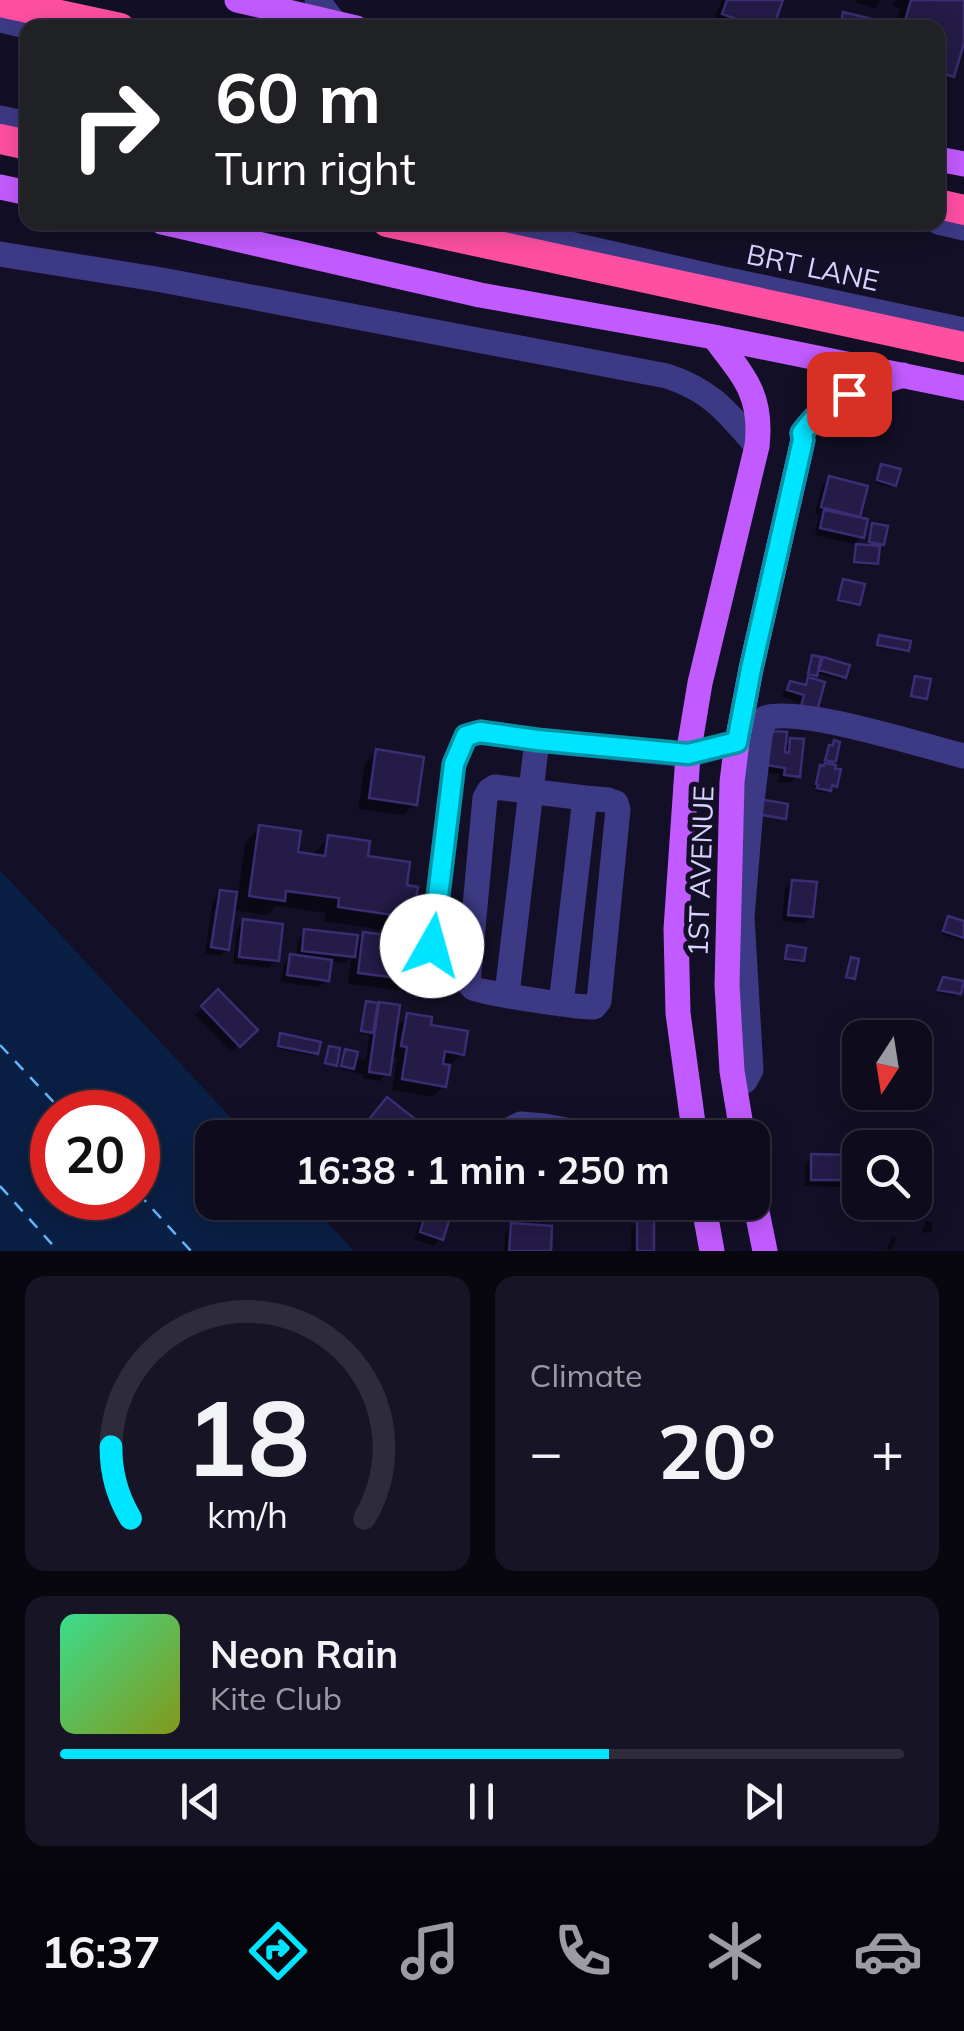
<!DOCTYPE html>
<meta charset="utf-8">
<style>
:root{--surface:#0e0b1c;--page:#171425;--text:#f1f3f6;--muted:#9b9ba3;--line:#2e2b3b;--accent:#00e5ff}
body{margin:0;font-family:Mulish,sans-serif;background:var(--page);color:var(--text);height:100vh;display:flex;flex-direction:column;font-size:38px;white-space:nowrap}
*{box-sizing:border-box;margin:0}
p{font-size:32px;color:var(--muted)}
.icon{flex:none;width:55px;height:55px;fill:none;stroke:currentColor;stroke-width:2;stroke-linecap:round;stroke-linejoin:round}
.map{position:relative;height:1251px;overflow:hidden}
.details{display:flex;flex-direction:column;gap:25px;padding:25px;background:#08060f;flex:1}
.details>*{flex:none}
.hud{position:absolute;left:20px;top:20px;width:925px;height:210px;border-radius:20px;box-shadow:0 5px 25px #0003,0 0 0 2px var(--line);background:#202124;color:#fff;overflow:hidden}
.needle{width:65px;rotate:192deg}
.buttons{position:absolute;left:842px;top:1020px;display:grid;gap:20px}
.buttons a{display:grid;place-items:center;width:90px;height:90px;border-radius:20px;background:var(--surface);box-shadow:0 5px 25px #0003,0 0 0 2px var(--line);font-size:50px}
.speed{position:absolute;left:30px;top:1090px;display:flex;gap:20px;font-size:50px;font-weight:700;text-align:center}
.speed>*{display:grid;place-content:center;width:130px;height:130px;border-radius:50%;background:var(--surface);box-shadow:0 5px 25px #0003,0 0 0 2px var(--line);line-height:1}
.speed .limit{border:15px solid #d22;background:#fff;color:#111}
.pin{position:absolute;display:grid;place-items:center;width:85px;height:85px;color:#fff;margin:-42px;border-radius:20px;box-shadow:0 5px 15px #0006}
.me{position:absolute;width:110px;margin:-55px;rotate:7deg;stroke-linejoin:round;filter:drop-shadow(0 0 8px #0008)}
.turn{display:flex;align-items:center;gap:35px;height:210px;padding:0 30px;font-size:45px}
.turn .icon{width:130px;height:130px;stroke-width:2.5}
.turn b{display:block;font-size:70px;line-height:85px}
.big{font-size:75px;font-weight:700;line-height:1.1}
.details .tile{flex:1;display:flex;flex-direction:column;justify-content:center;gap:15px;min-width:0;padding:0 35px;border-radius:20px;background:var(--page)}
.details .dial{align-items:center;gap:0}
.dial svg{height:260px;overflow:visible;fill:none;stroke:var(--line);stroke-width:7;stroke-linecap:round;text-anchor:middle}
.dial text{fill:var(--text);stroke:none}
.song{display:flex;align-items:center;gap:30px}
.cover{width:120px;height:120px;border-radius:15px;background:linear-gradient(135deg,hsl(150 70% 55%),hsl(70 70% 35%))}
.played{height:10px;border-radius:5px;background:linear-gradient(90deg,var(--accent) 65%,var(--line) 65%)}
.keys{display:flex;justify-content:space-around;direction:ltr}
.heat{display:flex;justify-content:space-between;align-items:center;font-size:55px;direction:ltr}
.details .tiles{flex:1;display:grid;gap:25px;grid-template-columns:1fr 1fr}
.tile:last-child{grid-column:span 2}
.trip{position:absolute;left:195px;top:1120px;width:575px;height:100px;border-radius:20px;background:var(--surface);box-shadow:0 5px 25px #0003,0 0 0 2px var(--line);font-weight:700;line-height:100px;text-align:center}
.menu{display:flex;height:160px;justify-content:space-around;align-items:center;background:#06040b;color:var(--muted)}
.menu .icon{width:70px;height:70px}
.menu .on{color:var(--accent)}
.menu b{font-size:45px;color:var(--text)}
.map>svg:first-child{display:block}
.water{fill:#0a1f44;fill-rule:evenodd}
.shadow{fill:#0007}
.lines{fill:none;stroke-linecap:round;stroke-linejoin:round}
.ferry{stroke:#62b6ff;stroke-width:2.5;stroke-dasharray:12 10;stroke-linecap:butt}
.building{fill:#241b47;stroke:#3b2d73;stroke-width:2.5}
.minor{stroke:#3d3a85;stroke-width:25}
.major{stroke:#c25bff;stroke-width:25}
.highway{stroke:#ff4fa3;stroke-width:30}
.route-casing{stroke:#0095a6;stroke-width:25}
.route{stroke:#00e5ff;stroke-width:18}
.labels{text-anchor:middle;dominant-baseline:central;stroke-width:10;stroke-linejoin:round;paint-order:stroke}
.street-label{font-size:28px;fill:#d9d4ff;stroke:#130f26}
</style>
<div class="map">
<svg width="964" height="1251" viewBox="0 0 964 1251">
<rect width="100%" height="100%" fill="#130f26"/>
<path class="water" d="M0 870 249 1137 212 1138V1202L309 1203 354 1251H0ZM52 1112H138V1198H52Z"/>
<path class="shadow" d="M722 0H780L770 28H719L712 25Z
M856 0H880L876 8 855 2Z
M895 0H964V34L952 75 938 89V28H894L900 8 893 6Z
M882 467 894 484 891 487 875 483Z
M830 479 865 488 857 519 862 536 855 544 815 535 819 515 815 514 822 486Z
M873 526 882 544 879 547 876 563 873 566 852 564 854 549 857 546 867 547 870 529Z
M844 582 857 603 855 606 837 602 841 585Z
M879 637 907 650 904 652 875 647Z
M813 658 847 667 841 680 815 672V675L809 680 807 717 795 713 798 702 782 697 784 691 791 684 802 687 812 678 807 676 810 661Z
M791 741 797 776 790 783 778 782 779 774 760 772Z
M835 743 834 760 828 766 835 785 829 788 826 793 816 791 817 787H814L817 771 829 763 824 762 826 750Z
M376 752 414 804 403 815 358 809 365 763Z
M260 828 295 854 313 857 314 853 329 838 365 858 404 887 411 916 396 932 324 921 326 913 276 906 267 915 232 910 227 949 220 956 205 954 213 900 221 892 238 895 245 843Z
M792 882 811 916 804 923 782 921 785 889Z
M244 922 276 960 269 968 233 963 237 929Z
M946 922 964 924 962 941 942 934Z
M305 931 354 945 364 935 411 978 400 990 348 984 351 957 345 963 329 961 326 980 319 987 281 982 284 964 291 956 296 957 298 939Z
M788 947 801 960 798 963 783 961 785 950Z
M941 983 959 993 956 996 937 993Z
M218 992 254 1030 231 1052 195 1015Z
M367 1003 374 1011 380 1005 394 1029 408 1016 428 1027 462 1054 450 1065H448L444 1086 432 1097 392 1090 397 1058 390 1056 387 1073 380 1081 363 1078V1074L340 1069 343 1055 346 1052 354 1058 366 1060 369 1035 359 1034 364 1006Z
M281 1036 316 1053 313 1056 276 1048Z
M812 1157 847 1179 839 1187 805 1186V1164Z
M426 1202H452L441 1238 434 1246 414 1239Z
M638 1221 652 1251H631V1228Z
M926 1221 932 1222V1231L929 1233 921 1232Z
M512 1225 548 1251H504L505 1233Z
M892 1236 897 1237 891 1250 887 1249Z"/>
<g class="lines">
<path class="ferry" d="M0 1045 63 1112
M0 1186 58 1251
M138 1193 191 1251"/>
</g>
<path class="building" d="M727 0H783L773 28H761L722 14Z
M911 0H964V43L954 77 938 72V28H903Z
M843 12 892 24 891 28H840Z
M881 464 901 469 896 486 877 480Z
M829 476 868 486 860 517 821 507Z
M824 510 868 519 864 538 820 528Z
M872 523 888 526 884 545 869 542Z
M856 544 880 546 878 564 854 562Z
M843 579 865 584 860 605 838 600Z
M879 635 911 641 909 651 877 645Z
M812 655 821 657 817 676 808 674Z
M823 657 850 665 846 678 819 670Z
M915 676 931 679 927 699 911 696Z
M808 677 825 682 817 711 801 706 804 695 787 690 790 681 806 685Z
M770 731 787 732 785 752 789 753 790 738 804 739 800 777 784 775 785 768 766 765Z
M834 740 840 742 836 761 833 762 825 760 829 745H833Z
M376 749 424 757 417 805 369 798Z
M825 763 836 765 835 769H841L837 787 832 785 831 791 817 788 818 785 816 784 820 765 824 766Z
M759 799 788 804 786 819 757 814Z
M259 825 301 831 298 852 325 856 328 835 370 841 368 856 410 862 407 885 418 887 413 918 338 907 339 898 286 891 285 901 249 896Z
M792 880 817 882 813 917 788 915Z
M220 890 237 892 229 950 211 947Z
M948 916 964 921V938L943 931Z
M243 919 283 924 279 961 239 957Z
M304 929 358 935 355 957 302 951Z
M363 932 418 939 413 980 358 973Z
M787 945 806 948 804 961 785 959Z
M290 954 332 960 329 981 287 975Z
M851 957 859 959 855 979 846 977Z
M943 977 964 981 961 994 938 990Z
M218 989 258 1030 240 1047 201 1006Z
M366 1001 378 1003 373 1033 361 1031Z
M379 1002 400 1005 390 1075 369 1072Z
M407 1013 432 1017 431 1025 468 1031 464 1055 445 1051 443 1064 450 1065 446 1087 402 1079 407 1047 401 1046Z
M280 1033 321 1042 318 1054 278 1046Z
M329 1046 340 1048 337 1066 325 1063Z
M345 1049 358 1052 354 1069 341 1066Z
M387 1097 424 1126 414 1138H354Z
M811 1154 850 1155 849 1180H811Z
M429 1202H455L443 1240 420 1232Z
M637 1218 654 1219V1251H637Z
M511 1223 552 1226 551 1251H509Z"/>
<g class="lines">
<path class="minor" d="M317 0 335 23
M0 20 34 28
M0 118 28 124
M474 222 719 278 964 330
M938 222 964 228
M0 254 162 280 667 376C712 391 727 412 757 446
M427 986 454 764 466 736 480 732 537 740 688 755 737 742
M507 994 537 740
M561 1004 585 798 495 787 489 791 485 798 468 982C469 984 471 986 473 988 481 993 582 1008 594 1007L599 1001 618 809 616 803 608 800 585 798
M732 1071 745 1081 751 1070 742 917 751 809 760 736 765 718C800 706 923 746 964 756
M501 1138 509 1130 521 1124 545 1126 593 1135 694 1136"/>
<path class="major" d="M237 0 356 28
M938 159 964 164
M0 187 28 193
M162 222 480 295 714 337 964 388
M695 1138 678 1013 676 929 688 755 700 683 757 446C763 394 743 376 714 337
M743 1138 732 1071 727 985 732 782 737 742 751 669 803 440 802 433C831 394 859 391 903 375
M752 1187 765 1251
M703 1202 712 1251"/>
<path class="highway" d="M0 2 120 28
M0 139 28 145
M938 204 964 210
M387 222 964 347"/>
</g>
<g class="lines">
<defs>
<path id="route" d="M432 946 454 764 466 736 480 732 537 740 688 754 737 742 751 669 803 440 802 433C816 414 828 404 849 394"/>
</defs>
<use href="#route" class="route-casing"/>
<use href="#route" class="route"/>
</g>
<g class="labels">
<g class="street-label">
<text transform="translate(813 267) rotate(12)">BRT LANE</text>
<text transform="translate(700 871) rotate(-88)">1ST AVENUE</text>
</g>
</g>
</svg>
<div class="buttons">
<a><svg class="needle" viewBox="-14 -14 28 28"><path d="M0-13l5 13h-10z" fill="#e53935"/><path d="M0 13l5-13h-10z" fill="#9b9ba3"/></svg></a>
<a><svg class="icon" aria-label="search" viewBox="0 0 24 24"><circle cx="10" cy="10" r="6"/><path d="M15 15l6 6"/></svg></a>
</div>
<div class="speed"><div class="limit">20</div></div>
<div class="pin" style="left:849px;top:394px;background:#d93025"><svg class="icon" aria-label="arrive" viewBox="0 0 24 24"><path d="M6 21V4h12l-3 4 3 4H6"/></svg></div>
<svg class="me" style="left:432px;top:946px" viewBox="-20 -20 40 40"><circle r="19" fill="#fff"/><path d="M0-13L10 11 0 6-10 11z" fill="#00e5ff"/></svg>
<div class="trip">16:38 · 1 min · 250 m</div>
<div class="hud">
<div class="turn"><svg class="icon" aria-label="right" viewBox="0 0 24 24"><path d="M7 20v-9h11M14 6l5 5-5 5"/></svg><div><b>60 m</b>Turn right</div></div>
</div>
</div>
<section class="details">
<div class="tiles">
<div class="tile dial"><svg viewBox="0 0 100 80">
<path d="M14 69A42 42 0 1 1 86 69"/>
<path d="M14 69A42 42 0 0 1 8 47" stroke="#00e5ff"/>
<text x="50" y="56" font-size="32" font-weight="700">18</text>
<text x="50" y="72" font-size="11">km/h</text>
</svg></div>
<div class="tile"><p>Climate</p>
<div class="heat"><a>−</a><b class="big">20°</b><a>+</a></div>
</div>
<div class="tile">
<div class="song"><i class="cover"></i><div><b>Neon Rain</b><p>Kite Club</p></div></div>
<div class="played"></div>
<div class="keys"><svg class="icon" aria-label="previous" viewBox="0 0 24 24"><path d="M18 5L8 12l10 7zM5 5v14"/></svg><svg class="icon" aria-label="pause" viewBox="0 0 24 24"><path d="M8 5v14M16 5v14"/></svg><svg class="icon" aria-label="next" viewBox="0 0 24 24"><path d="M6 5l10 7-10 7zM19 5v14"/></svg></div>
</div>
</div>
</section>
<nav class="menu">
<b>16:37</b>
<svg class="icon on" aria-label="directions" viewBox="0 0 24 24"><path d="M12 3l9 9-9 9-9-9zM9 14v-3h6M13 9l2 2-2 2"/></svg>
<svg class="icon" aria-label="music" viewBox="0 0 24 24"><path d="M9 18V5l10-2v13"/><circle cx="6" cy="18" r="3"/><circle cx="16" cy="16" r="3"/></svg>
<svg class="icon" aria-label="phone" viewBox="0 0 24 24"><path d="M5 4h4l2 5-3 2q2 4 5 5l2-3 5 2v4C11 20 4 13 5 4z"/></svg>
<svg class="icon" aria-label="climate" viewBox="0 0 24 24"><path d="M12 3v18M4 7l16 10M4 17L20 7"/></svg>
<svg class="icon" aria-label="car" viewBox="0 0 24 24"><path d="M5 17H2v-5l4-1 3-4h7l3 4 3 1v5h-3M9 17h6M6 11h13"/><circle cx="7" cy="17" r="2"/><circle cx="17" cy="17" r="2"/></svg>
</nav>
